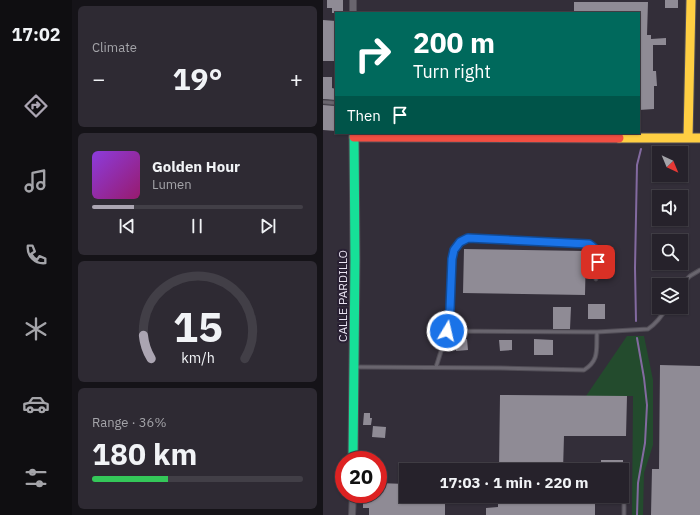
<!DOCTYPE html>
<meta charset="utf-8">
<style>
:root{--surface:#26222b;--page:#2e2a33;--text:#f1f3f6;--muted:#a4a4a9;--line:#423f47;--accent:#aba5b2}
body{margin:0;font-family:"IBM Plex Sans",sans-serif;background:var(--page);color:var(--text);height:100vh;display:flex;flex-direction:column;font-size:15px;white-space:nowrap}
*{box-sizing:border-box;margin:0}
p{font-size:13px;color:var(--muted)}
.icon{flex:none;width:22px;height:22px;fill:none;stroke:currentColor;stroke-width:2;stroke-linecap:round;stroke-linejoin:round}
.map{position:relative;flex:1;overflow:hidden}
.drawer{display:flex;flex-direction:column;gap:6px;padding:6px;background:#151318;width:251px}
.drawer>*{flex:none}
.top-card{position:absolute;left:12px;top:12px;width:305px;height:122px;border-radius:0px;box-shadow:0 1px 3px #0004,0 0 0 1px var(--line);background:#00695c;color:#fff;overflow:hidden}
.needle{width:26px;rotate:136deg}
.fabs{position:absolute;left:329px;top:146px;display:grid;gap:8px}
.fabs a{display:grid;place-items:center;width:36px;height:36px;border-radius:0px;background:var(--surface);box-shadow:0 1px 3px #0004,0 0 0 1px var(--line);font-size:20px}
.speed{position:absolute;left:12px;top:451px;display:flex;gap:8px;font-size:20px;font-weight:700;text-align:center}
.speed>*{display:grid;place-content:center;width:52px;height:52px;border-radius:50%;background:var(--surface);box-shadow:0 1px 3px #0004,0 0 0 1px var(--line);line-height:1}
.speed .limit{border:6px solid #d22;background:#fff;color:#111}
.pin{position:absolute;display:grid;place-items:center;width:34px;height:34px;color:#fff;margin:-17px;border-radius:8px;box-shadow:0 2px 6px #0006}
.me{position:absolute;width:44px;margin:-22px;rotate:9deg;stroke-linejoin:round;filter:drop-shadow(0 0 3px #0008)}
.turn{display:flex;align-items:center;gap:14px;height:84px;padding:0 12px;font-size:18px}
.turn .icon{width:52px;height:52px;stroke-width:2.5}
.turn b{display:block;font-size:28px;line-height:34px}
.then{display:flex;align-items:center;height:38px;padding:0 12px;background:#0003;gap:8px;font-size:15px}
.big{font-size:30px;font-weight:800;line-height:1.1}
.drawer .widget{flex:1;display:flex;flex-direction:column;justify-content:center;gap:6px;min-width:0;padding:0 14px;border-radius:6px;background:var(--page)}
.drawer .dial{align-items:center;gap:0}
.dial svg{height:104px;overflow:visible;fill:none;stroke:var(--line);stroke-width:7;stroke-linecap:round;text-anchor:middle}
.dial text{fill:var(--text);stroke:none}
.song{display:flex;align-items:center;gap:12px}
.cover{width:48px;height:48px;border-radius:6px;background:linear-gradient(135deg,hsl(270 70% 55%),hsl(320 70% 35%))}
.played{height:4px;border-radius:2px;background:linear-gradient(90deg,var(--accent) 20%,var(--line) 20%)}
.keys{display:flex;justify-content:space-around;direction:ltr}
.heat{display:flex;justify-content:space-between;align-items:center;font-size:22px;direction:ltr}
.charge{height:6px;border-radius:3px;background:linear-gradient(90deg,#34c759 36%,var(--line) 0)}
.trip{position:absolute;left:76px;top:463px;width:230px;height:40px;border-radius:0px;background:var(--surface);box-shadow:0 1px 3px #0004,0 0 0 1px var(--line);font-weight:800;line-height:40px;text-align:center}
main{display:flex;flex:1;min-height:0}
.menu{display:flex;flex-direction:column;width:72px;justify-content:space-around;align-items:center;background:#0f0e11;color:var(--muted)}
.menu .icon{width:28px;height:28px}
.menu .current{color:var(--accent)}
.menu b{font-size:18px;color:var(--text)}
.map>svg:first-child{display:block}
.green{fill:#234b2d}
.lines{fill:none;stroke-linecap:round;stroke-linejoin:round}
.stream{stroke:#836aa0;stroke-width:2}
.building{fill:#8f8b95}
.lane-casing{stroke:#514d56;stroke-width:5}
.street-casing{stroke:#514d56;stroke-width:8}
.fast-casing{stroke:#514d56;stroke-width:11}
.slow-casing{stroke:#514d56;stroke-width:11}
.jam-casing{stroke:#514d56;stroke-width:11}
.lane{stroke:#69656e;stroke-width:3}
.street{stroke:#69656e;stroke-width:6}
.fast{stroke:#16e098;stroke-width:9}
.slow{stroke:#ffcf43;stroke-width:9}
.jam{stroke:#f24e42;stroke-width:9}
.route-casing{stroke:#114b97;stroke-width:10}
.route{stroke:#1a73e8;stroke-width:7}
.labels{text-anchor:middle;dominant-baseline:central;stroke-width:4;stroke-linejoin:round;paint-order:stroke}
.street-label{font-size:12px;fill:#ebe5f3;stroke:#292033}
</style>
<main>
<nav class="menu">
<b>17:02</b>
<svg class="icon current" aria-label="directions" viewBox="0 0 24 24"><path d="M12 3l9 9-9 9-9-9zM9 14v-3h6M13 9l2 2-2 2"/></svg>
<svg class="icon" aria-label="music" viewBox="0 0 24 24"><path d="M9 18V5l10-2v13"/><circle cx="6" cy="18" r="3"/><circle cx="16" cy="16" r="3"/></svg>
<svg class="icon" aria-label="phone" viewBox="0 0 24 24"><path d="M5 4h4l2 5-3 2q2 4 5 5l2-3 5 2v4C11 20 4 13 5 4z"/></svg>
<svg class="icon" aria-label="climate" viewBox="0 0 24 24"><path d="M12 3v18M4 7l16 10M4 17L20 7"/></svg>
<svg class="icon" aria-label="car" viewBox="0 0 24 24"><path d="M5 17H2v-5l4-1 3-4h7l3 4 3 1v5h-3M9 17h6M6 11h13"/><circle cx="7" cy="17" r="2"/><circle cx="17" cy="17" r="2"/></svg>
<svg class="icon" aria-label="filters" viewBox="0 0 24 24"><path d="M4 7h16M4 17h16"/><circle cx="9" cy="7" r="2"/><circle cx="15" cy="17" r="2"/></svg>
</nav>
<section class="drawer">
<div class="widget"><p>Climate</p>
<div class="heat"><a>−</a><b class="big">19°</b><a>+</a></div>
</div>
<div class="widget">
<div class="song"><i class="cover"></i><div><b>Golden Hour</b><p>Lumen</p></div></div>
<div class="played"></div>
<div class="keys"><svg class="icon" aria-label="previous" viewBox="0 0 24 24"><path d="M18 5L8 12l10 7zM5 5v14"/></svg><svg class="icon" aria-label="pause" viewBox="0 0 24 24"><path d="M8 5v14M16 5v14"/></svg><svg class="icon" aria-label="next" viewBox="0 0 24 24"><path d="M6 5l10 7-10 7zM19 5v14"/></svg></div>
</div>
<div class="widget dial"><svg viewBox="0 0 100 80">
<path d="M14 69A42 42 0 1 1 86 69"/>
<path d="M14 69A42 42 0 0 1 8 51" stroke="#aba5b2"/>
<text x="50" y="56" font-size="32" font-weight="700">15</text>
<text x="50" y="72" font-size="11">km/h</text>
</svg></div>
<div class="widget"><p>Range · 36%</p><b class="big">180 km</b><div class="charge"></div></div>
</section>
<div class="map">
<svg width="377" height="515" viewBox="0 0 377 515">
<rect width="100%" height="100%" fill="#332e39"/>
<path class="green" d="M304 336H321L330 380V445L321 473 320 515H309L310 396H263Z"/>
<g class="lines">
<path class="stream" d="M313 321 312 268 314 165 318 149
M314 515 315 483 322 443 324 405 321 378 314 338"/>
</g>
<path class="building" d="M4 0H20V13H9V8H4Z
M342 0H355V8H342Z
M251 2H325L324 35H328V39L343 38V45H330V71H333L334 86H331V109L316 110V13H251Z
M0 20 13 21V61H0Z
M0 77H9V88L13 89V100L0 99Z
M0 105 13 106V131L0 130Z
M141 249 263 251 262 295 140 293Z
M265 304H282V319H265Z
M230 307H248L247 329H230Z
M144 339 145 350 133 351 132 340Z
M211 339 230 340V355H211Z
M176 340H189V350L177 351Z
M337 365 377 366V515H328L329 469H336Z
M177 395 304 396 303 436H241L240 470H176Z
M41 413H47V418H49L48 425H40Z
M50 426 63 427 62 438 49 437Z
M278 460H300V470H278Z
M55 483 83 484V496H122V515H46V508H40V494H55Z
M175 496H240V497H264V504H272V515H163V508L175 507Z"/>
<g class="lines">
<defs>
<path id="lane" d="M0 102 13 103
M358 285 367 276 377 270
M124 331 274 332 325 329C334 323 339 316 344 307
M33 367 178 368 261 370C277 360 273 349 274 332
M113 367C119 348 126 328 127 307 128 293 125 261 131 249 134 243 139 241 145 237L266 244C280 253 275 265 273 279
M301 492V515"/>
<path id="street" d="M30 0V13
M29 515 30 494"/>
<path id="fast" d="M30 460 32 260 31 133"/>
<path id="slow" d="M296 138H377
M365 138 368 0"/>
<path id="jam" d="M31 137 296 138"/>
</defs>
<use href="#lane" class="lane-casing"/>
<use href="#street" class="street-casing"/>
<use href="#fast" class="fast-casing"/>
<use href="#slow" class="slow-casing"/>
<use href="#jam" class="jam-casing"/>
<use href="#lane" class="lane"/>
<use href="#street" class="street"/>
<use href="#fast" class="fast"/>
<use href="#slow" class="slow"/>
<use href="#jam" class="jam"/>
</g>
<g class="lines">
<defs>
<path id="route" d="M124 331 127 309 129 259 131 250 137 242 145 238 266 244C274 249 275 253 275 262"/>
</defs>
<use href="#route" class="route-casing"/>
<use href="#route" class="route"/>
</g>
<g class="labels">
<g class="street-label">
<text transform="translate(19 296) rotate(-90)">CALLE PARDILLO</text>
</g>
</g>
</svg>
<div class="fabs">
<a><svg class="needle" viewBox="-14 -14 28 28"><path d="M0-13l5 13h-10z" fill="#e53935"/><path d="M0 13l5-13h-10z" fill="#a4a4a9"/></svg></a>
<a><svg class="icon" aria-label="sound" viewBox="0 0 24 24"><path d="M4 9h4l5-4v14l-5-4H4zM17 9q2 3 0 6"/></svg></a>
<a><svg class="icon" aria-label="search" viewBox="0 0 24 24"><circle cx="10" cy="10" r="6"/><path d="M15 15l6 6"/></svg></a>
<a><svg class="icon" aria-label="layers" viewBox="0 0 24 24"><path d="M12 4l9 5-9 5-9-5zM3 14l9 5 9-5"/></svg></a>
</div>
<div class="speed"><div class="limit">20</div></div>
<div class="pin" style="left:275px;top:262px;background:#d93025"><svg class="icon" aria-label="arrive" viewBox="0 0 24 24"><path d="M6 21V4h12l-3 4 3 4H6"/></svg></div>
<svg class="me" style="left:124px;top:331px" viewBox="-20 -20 40 40"><circle r="17" fill="#1a73e8" stroke="#fff" stroke-width="3"/><path d="M0-11L8 9 0 5-8 9z" fill="#fff"/></svg>
<div class="trip">17:03 · 1 min · 220 m</div>
<div class="top-card">
<div class="turn"><svg class="icon" aria-label="right" viewBox="0 0 24 24"><path d="M7 20v-9h11M14 6l5 5-5 5"/></svg><div><b>200 m</b>Turn right</div></div>
<div class="then">Then<svg class="icon" aria-label="arrive" viewBox="0 0 24 24"><path d="M6 21V4h12l-3 4 3 4H6"/></svg></div>
</div>
</div>
</main>
